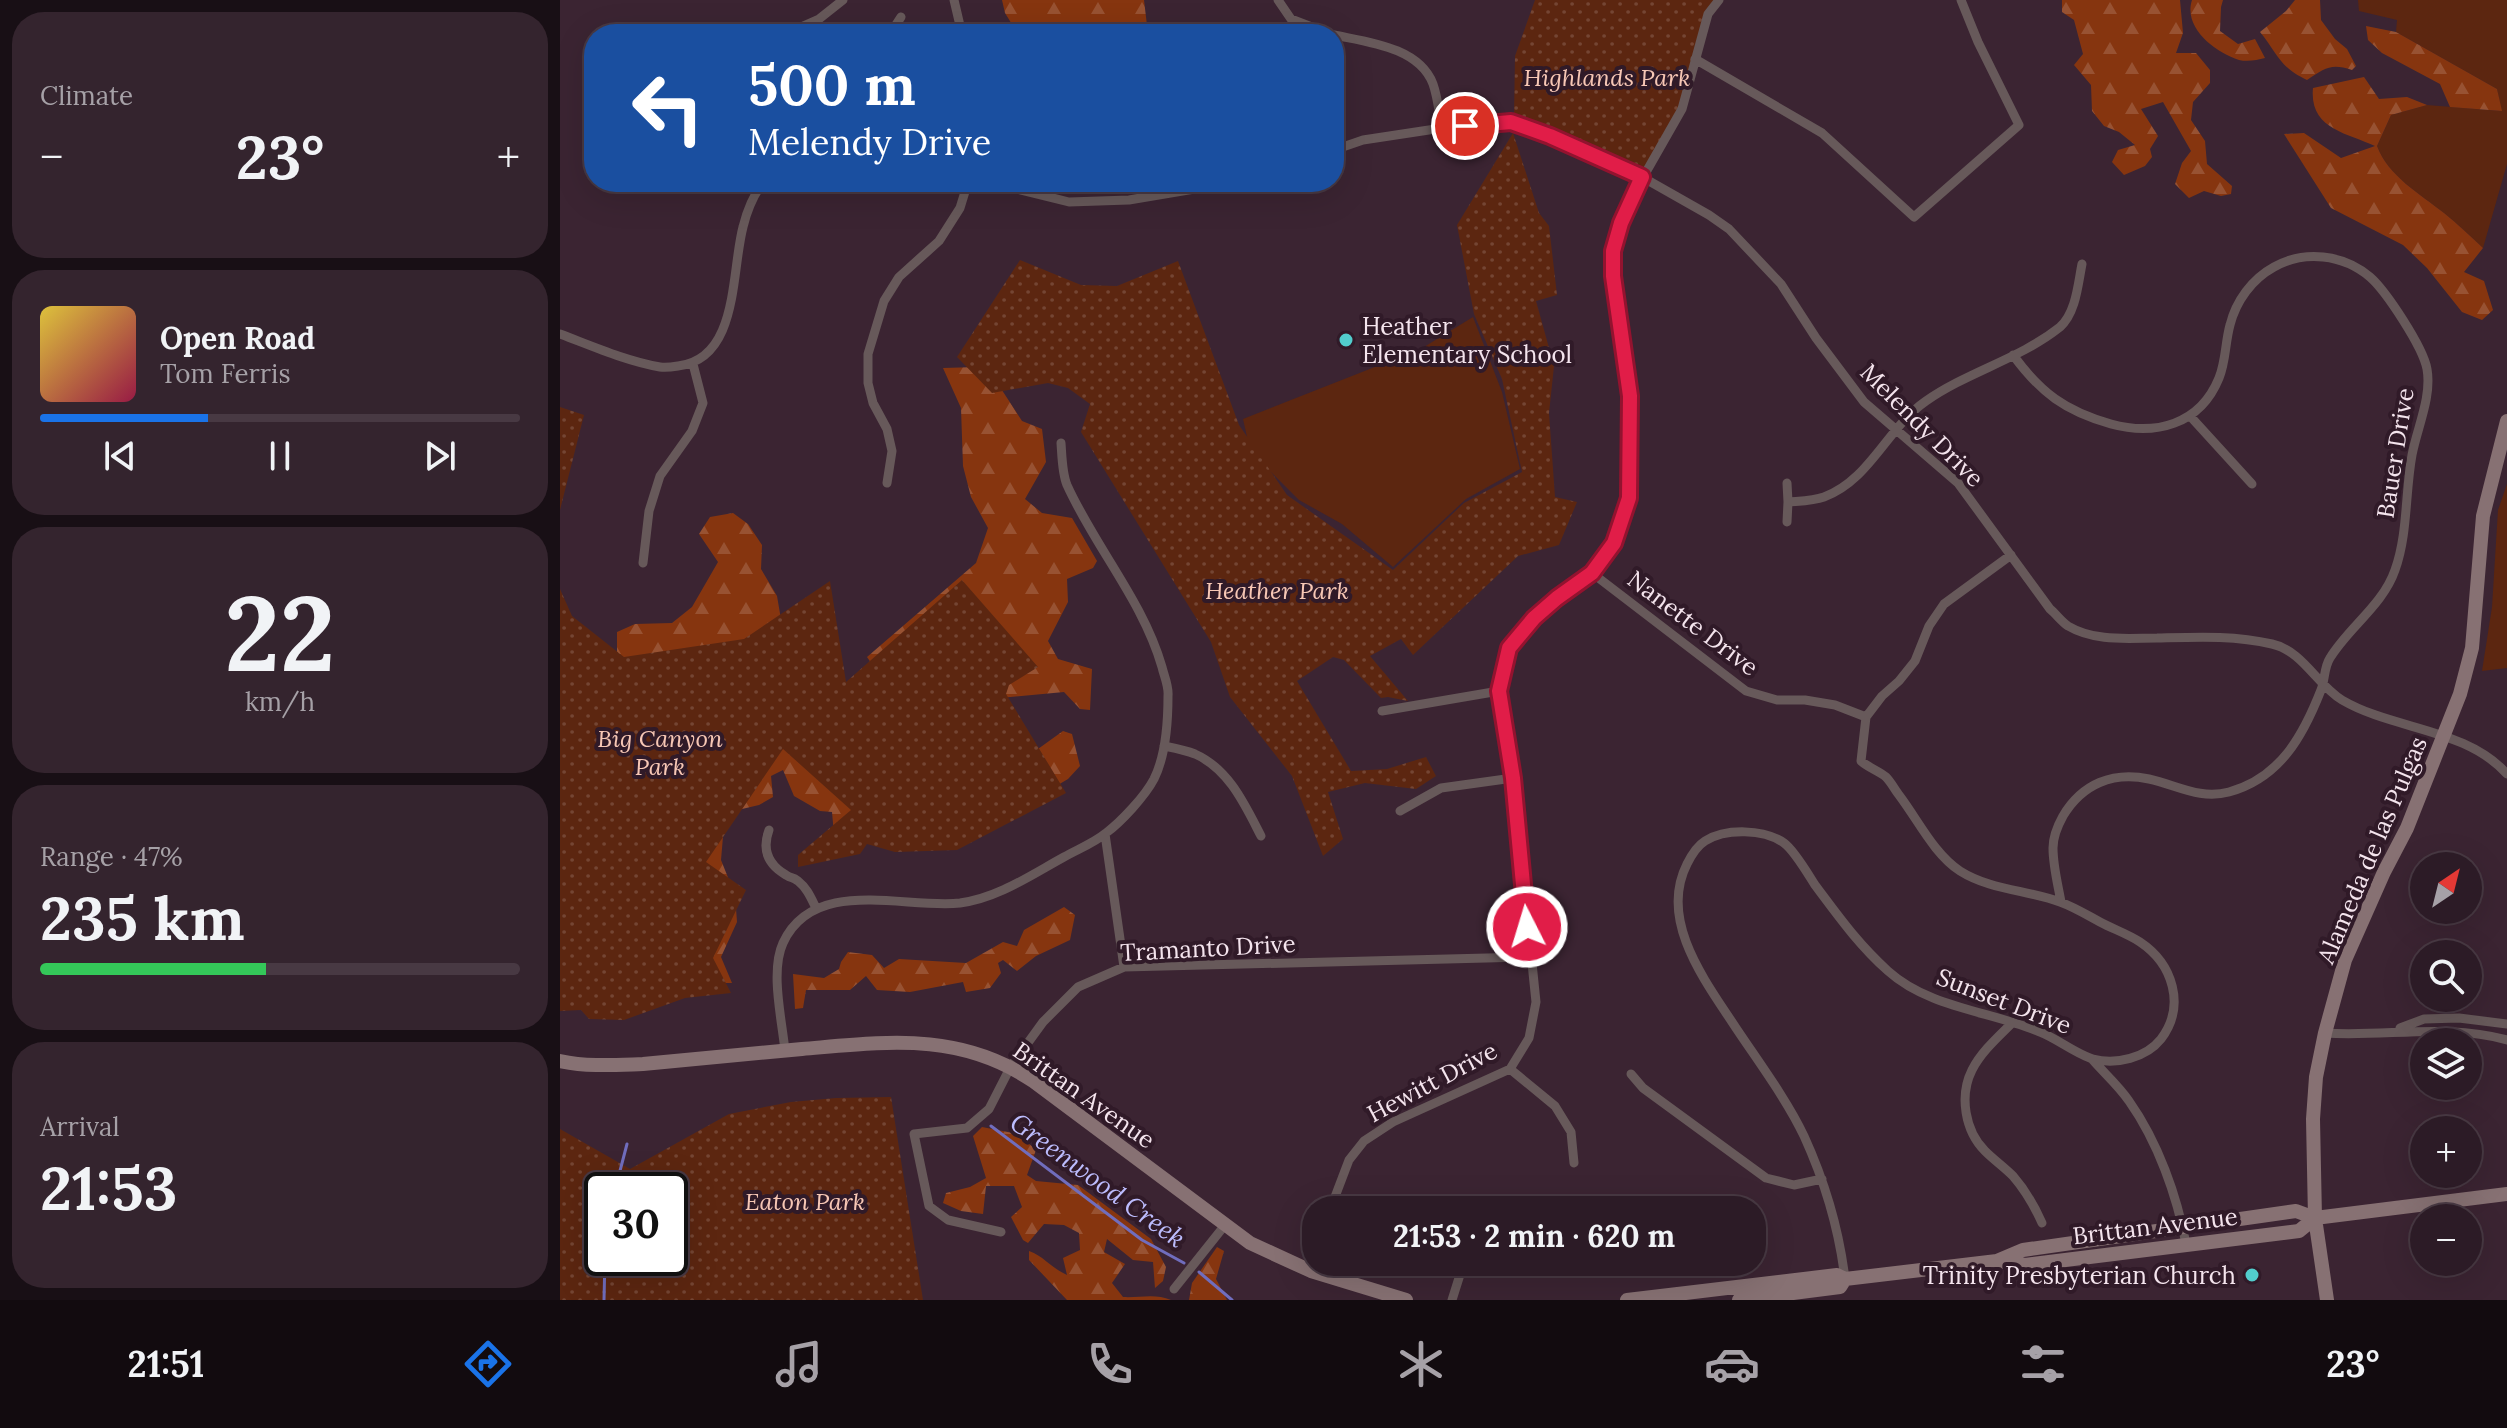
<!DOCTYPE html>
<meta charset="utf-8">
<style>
:root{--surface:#2c1b26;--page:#34242e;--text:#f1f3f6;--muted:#a6a1a7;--line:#483943;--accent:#1a73e8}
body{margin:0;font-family:Lora,serif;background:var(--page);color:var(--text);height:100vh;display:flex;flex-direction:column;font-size:30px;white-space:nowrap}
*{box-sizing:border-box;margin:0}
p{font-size:26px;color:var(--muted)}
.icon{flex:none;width:44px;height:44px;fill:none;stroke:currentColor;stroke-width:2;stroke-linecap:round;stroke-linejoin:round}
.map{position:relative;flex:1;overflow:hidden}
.details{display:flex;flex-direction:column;gap:12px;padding:12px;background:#180f15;width:560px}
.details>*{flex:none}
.hud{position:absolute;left:24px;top:24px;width:760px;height:168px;border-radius:32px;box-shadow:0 8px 32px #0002,0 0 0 2px var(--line);background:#1a4fa0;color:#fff;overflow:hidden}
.needle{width:52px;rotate:35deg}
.fabs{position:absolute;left:1850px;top:852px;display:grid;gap:16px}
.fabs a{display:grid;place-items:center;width:72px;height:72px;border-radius:50%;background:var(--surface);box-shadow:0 8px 32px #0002,0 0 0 2px var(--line);font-size:40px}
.speed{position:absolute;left:24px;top:1172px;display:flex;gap:16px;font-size:40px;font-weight:700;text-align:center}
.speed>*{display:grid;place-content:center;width:104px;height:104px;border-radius:50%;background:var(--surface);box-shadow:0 8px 32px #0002,0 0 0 2px var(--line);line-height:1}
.speed .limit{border:4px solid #111;border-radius:12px;background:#fff;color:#111}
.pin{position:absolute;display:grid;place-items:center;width:68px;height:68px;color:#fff;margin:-34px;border:4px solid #fff;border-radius:50%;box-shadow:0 2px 8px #0007}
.me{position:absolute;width:88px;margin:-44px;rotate:355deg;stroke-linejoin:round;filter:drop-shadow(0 0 6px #0008)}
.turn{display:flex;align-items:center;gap:28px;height:168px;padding:0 32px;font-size:36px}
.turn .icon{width:104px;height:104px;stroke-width:2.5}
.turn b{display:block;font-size:56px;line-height:68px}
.big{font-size:60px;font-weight:700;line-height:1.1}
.details .tile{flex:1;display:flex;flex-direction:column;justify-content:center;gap:12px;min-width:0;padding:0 28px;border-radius:32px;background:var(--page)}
.details .dial{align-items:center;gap:0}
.dial b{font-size:104px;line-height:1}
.song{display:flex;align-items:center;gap:24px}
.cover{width:96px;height:96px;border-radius:12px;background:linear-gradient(135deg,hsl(50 70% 55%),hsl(340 70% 35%))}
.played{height:8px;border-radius:4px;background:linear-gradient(90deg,var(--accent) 35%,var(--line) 35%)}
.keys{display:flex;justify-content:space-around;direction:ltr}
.heat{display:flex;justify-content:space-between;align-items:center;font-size:44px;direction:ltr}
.charge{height:12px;border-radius:6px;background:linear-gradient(90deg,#34c759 47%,var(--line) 0)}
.trip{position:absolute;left:742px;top:1196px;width:464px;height:80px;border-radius:32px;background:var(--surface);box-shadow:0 8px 32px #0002,0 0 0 2px var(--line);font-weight:700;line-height:80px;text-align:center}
.menu{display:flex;height:128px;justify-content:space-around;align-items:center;background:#120b0f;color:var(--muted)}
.menu .icon{width:56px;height:56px}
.menu .current{color:var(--accent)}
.menu b{font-size:36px;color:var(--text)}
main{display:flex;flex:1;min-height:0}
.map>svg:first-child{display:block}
.grass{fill:#5c2610}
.forest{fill:url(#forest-firs)}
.park{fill:url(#park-dots);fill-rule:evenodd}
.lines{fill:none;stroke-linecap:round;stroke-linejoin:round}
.stream{stroke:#706dbd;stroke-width:3}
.minor{stroke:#67595a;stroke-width:9}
.secondary{stroke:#877173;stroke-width:14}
.route-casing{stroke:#92132f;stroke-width:20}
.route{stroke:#e11d48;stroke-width:14}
.poi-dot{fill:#52cdcd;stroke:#301a28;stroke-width:3}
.labels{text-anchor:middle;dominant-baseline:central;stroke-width:8;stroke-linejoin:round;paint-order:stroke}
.park-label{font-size:24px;font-style:italic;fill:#f7c7b5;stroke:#301a28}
.poi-label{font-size:24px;fill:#f4e4ed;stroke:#301a28;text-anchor:start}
.street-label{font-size:24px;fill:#f4e4ed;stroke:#301a28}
.water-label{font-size:26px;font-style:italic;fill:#bcbcfd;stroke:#301a28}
</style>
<main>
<section class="details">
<div class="tile"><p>Climate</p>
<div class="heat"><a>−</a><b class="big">23°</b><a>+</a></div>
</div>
<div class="tile">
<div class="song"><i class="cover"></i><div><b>Open Road</b><p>Tom Ferris</p></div></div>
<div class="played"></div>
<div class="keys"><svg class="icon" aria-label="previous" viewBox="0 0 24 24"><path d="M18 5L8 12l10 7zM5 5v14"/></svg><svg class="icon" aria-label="pause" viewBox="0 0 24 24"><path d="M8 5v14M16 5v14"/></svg><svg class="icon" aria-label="next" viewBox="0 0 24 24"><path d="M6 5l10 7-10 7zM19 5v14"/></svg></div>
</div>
<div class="tile dial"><b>22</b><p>km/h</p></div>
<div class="tile"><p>Range · 47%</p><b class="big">235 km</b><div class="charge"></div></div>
<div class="tile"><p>Arrival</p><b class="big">21:53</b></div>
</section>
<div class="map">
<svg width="1947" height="1300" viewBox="0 0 1947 1300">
<defs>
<pattern id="forest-firs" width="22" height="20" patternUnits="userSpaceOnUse" patternTransform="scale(2)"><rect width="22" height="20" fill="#86350f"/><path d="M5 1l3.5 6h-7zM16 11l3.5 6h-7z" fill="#985232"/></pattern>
<pattern id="park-dots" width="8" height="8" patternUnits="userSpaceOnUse" patternTransform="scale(2)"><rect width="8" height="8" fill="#5c2610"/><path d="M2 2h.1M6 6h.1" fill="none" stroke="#744533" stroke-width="1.8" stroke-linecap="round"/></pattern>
</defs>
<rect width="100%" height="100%" fill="#3b2432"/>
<path class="grass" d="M1798 0H1947V164L1923 248C1910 236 1898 224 1884 213 1860 194 1828 176 1817 146L1831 115 1867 105 1941 111 1937 89 1836 32 1837 20 1799 11Z
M913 317 942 392 960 469 906 499 833 567 782 524 739 500 705 466 688 441 683 419 825 363 833 366Z
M1947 484V668L1922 671 1932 607 1938 510Z"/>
<path class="forest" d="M442 0H584L588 34H458L445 13Z
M1502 0H1620L1623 33 1616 53H1636L1650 70V83L1633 102 1631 120 1645 141 1647 164 1672 186 1671 194 1661 196 1644 191 1629 198 1615 184 1622 163 1631 151 1603 102 1581 109 1598 136 1590 149 1592 157 1585 166 1564 175 1552 162 1558 150 1575 145 1559 132 1544 126 1532 111 1531 85 1514 65 1523 54 1514 20 1502 12Z
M1632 0H1663L1661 7 1660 31 1678 44 1695 39 1705 58C1697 60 1688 62 1679 60 1655 52 1623 28 1632 0Z
M1735 0H1760L1761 20 1775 39 1787 49 1796 66 1792 70C1771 63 1765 68 1747 80 1719 67 1718 54 1700 32L1726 11Z
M1806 26 1836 32 1937 89 1942 111 1890 107 1880 84 1822 53 1808 40Z
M1804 77 1819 99 1847 97 1867 105 1831 115 1817 146C1828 176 1860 194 1884 213 1898 224 1910 236 1923 248L1904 272 1924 281 1933 310 1922 320 1902 312 1867 268 1843 245 1771 208 1724 134 1744 133 1781 158 1815 146C1787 133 1749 129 1753 88Z
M417 367 436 381 462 421 482 429 486 462 465 499 482 513 512 518 537 561 533 568 507 579 508 602 488 641 498 659 532 669 530 710 520 709 504 692 440 698 471 754 503 731 512 734 520 766 508 779 459 808 329 689 307 657 416 563 428 528 411 497 403 466 401 408 383 368Z
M173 513 188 524 202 545 201 569 217 596 224 637 340 792 274 834 272 812 260 811 234 796 223 770 211 776 213 797 199 805 165 813 161 860 175 895 177 922 161 957 172 983H147L57 681V632L75 624 112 623 132 607 158 562 139 534 150 517Z
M504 907 515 915 510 940 476 956 457 971 443 960 438 963 441 973 430 988 406 992 403 982 350 992 317 990 306 976 290 990H246L243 1008 235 1009 233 974 264 978 279 969 281 962 288 952 312 955 324 968 339 959 406 963 443 942 457 946 464 930Z
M422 1127 458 1134 476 1150 467 1175 476 1181 518 1185 591 1239 606 1267 603 1281 595 1288 593 1262 573 1260 547 1239 544 1252 565 1264 552 1283 563 1297C580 1298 595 1293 611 1300H507L469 1260V1251C485 1257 491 1268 507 1275L503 1258 520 1250 519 1233 504 1225 484 1224 468 1243 463 1240 451 1217 462 1207 454 1186H426L423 1214 401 1211 383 1203 386 1193 410 1187 426 1178 413 1136Z
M657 1247 664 1251 656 1279 667 1300H629L632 1283Z"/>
<path class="park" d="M975 0H1155L1125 94 1083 180 954 117 955 56Z
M953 133 979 213 989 226 997 295 976 301 994 366 989 413 995 497 1017 502 999 545 958 556 853 655 841 639 810 656 848 701 828 697 821 698 784 660 773 657 737 681 791 771 827 769 866 757 876 776 856 789 805 783 768 792 783 839 763 856 732 776 670 697 651 642 521 432 530 404 508 388 488 383 432 393 397 357 460 260 521 285 557 286 618 261 679 425 727 495 833 570 904 503 962 472 942 379 914 314 897 225Z
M0 407 24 415 0 510Z
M402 580 478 667 449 685 446 694 506 793 397 850 335 852 307 844 300 854 238 867V855L291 810 223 749 146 862 186 890 153 958 171 993 125 998 64 1020 29 1019 21 1010 0 1011V589L12 616 64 657 184 639 270 581 286 682Z
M331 1097 363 1300H0V1129L70 1169 169 1114 231 1102 276 1098ZM110 1190V1258H42V1190Z"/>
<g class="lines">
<path class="stream" d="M431 1126 582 1240 624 1263
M55 1190 67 1144
M639 1272 672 1300
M44 1300 45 1258"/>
<path class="minor" d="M394 0 402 34
M718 0 731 19 770 34
M225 34 259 19 283 0
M330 34 341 17
M774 35C807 42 859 47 873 84 878 98 879 114 882 128
M1135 59 1262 133 1354 217 1459 125 1418 42 1401 0
M774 150 803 140 882 128 951 122 990 136 1082 177 1149 215 1169 229 1221 284 1256 338 1304 402 1398 483 1490 609C1496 614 1502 622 1508 626 1535 642 1568 638 1597 638 1636 637 1674 635 1712 644 1743 651 1757 685 1782 700 1833 730 1906 728 1947 774
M429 182 509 202 569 200 676 182
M0 334C32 346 66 361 100 367 106 368 112 367 118 366 179 359 171 272 183 227 187 210 193 196 203 182
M1453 355C1481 393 1505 411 1551 424 1595 436 1640 425 1659 378 1666 361 1665 343 1670 325 1676 301 1692 279 1714 267 1744 250 1783 254 1810 277 1826 291 1863 347 1867 369 1872 397 1857 428 1852 455 1845 493 1848 534 1835 570 1823 605 1789 627 1770 658 1764 667 1765 680 1761 690 1743 736 1720 778 1669 792 1640 800 1617 785 1589 779 1553 771 1522 784 1503 816 1498 825 1493 838 1493 848 1493 866 1498 885 1501 902
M1630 416 1692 484
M327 483 332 451 327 429 313 403 308 383V354L324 301 339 277 379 241 400 208 408 182
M1227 483 1228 502
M1227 522 1228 502C1239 501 1253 501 1264 497 1310 480 1327 428 1366 401 1407 372 1460 359 1500 327 1516 313 1518 284 1522 264
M83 563 89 511 100 476 132 431 143 403 133 364
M1032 573 1186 691 1217 700H1245L1275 705 1306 717
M822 711 939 691
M604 746C614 748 625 750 635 754 669 769 685 805 701 836
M840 811 881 788 953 778
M209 830C202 849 207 864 226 875 232 879 232 876 238 881 247 888 251 898 256 908
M545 834 564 967
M1452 1023C1438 1037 1421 1052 1412 1070 1399 1096 1405 1131 1425 1151 1434 1160 1444 1167 1453 1176 1466 1191 1474 1205 1482 1223
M1840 1028 1864 1019 1899 1018 1947 1024
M1765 1033C1826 1037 1887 1023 1947 1040
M225 1051C222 1020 210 971 223 943 254 876 344 909 400 903 438 898 471 875 504 857 518 849 534 843 546 833 562 821 585 796 594 779 606 755 608 722 608 696 609 686 604 676 602 667 583 601 535 547 507 485 502 473 502 456 501 443
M1532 1059C1544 1073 1559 1086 1569 1101 1598 1142 1617 1196 1626 1244
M950 1069 995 1106 1011 1132 1014 1163
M1071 1074 1083 1088 1206 1178 1234 1185 1262 1179
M770 1210 789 1160 804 1141 833 1122 950 1069 969 1038 976 1002 953 778 939 691 949 648 974 618 997 598 1032 573 1054 543 1069 498 1070 396 1053 276V251L1061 223 1073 195 1122 109 1148 14 1159 0
M441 1232 388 1220 369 1206 354 1134 407 1128 429 1109 451 1066 483 1022 518 987 564 967 970 957
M751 1271 756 1256
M1285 1279C1279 1229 1265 1182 1244 1136 1227 1100 1198 1061 1176 1028 1146 982 1098 921 1127 864 1131 856 1137 846 1145 841 1166 828 1204 829 1224 843 1234 850 1248 874 1255 885 1279 917 1298 944 1328 971 1369 1008 1430 1011 1480 1032 1496 1038 1518 1055 1533 1059 1556 1065 1586 1058 1601 1039 1626 1006 1613 964 1580 942 1568 934 1553 929 1540 922 1527 915 1514 907 1500 902 1467 890 1430 890 1400 871 1374 854 1358 820 1339 795 1335 790 1331 782 1326 777 1319 771 1309 768 1301 761L1306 717 1322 696 1339 681 1355 661 1369 626 1384 604 1451 555
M614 1289 665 1225
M892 1300 904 1262"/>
<path class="secondary" d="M0 1061C28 1067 54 1065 83 1064 136 1059 189 1054 242 1049 326 1042 399 1031 473 1081L690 1243 751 1271 846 1300
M1437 1261 1465 1265 1739 1231 1755 1218
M1067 1300 1277 1275 1285 1279 1437 1261 1463 1250 1736 1211 1755 1218 1947 1194
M1179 1300 1280 1287 1285 1279
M1767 1300 1755 1218 1753 1119 1756 1077 1765 1033 1785 960 1824 872 1847 828 1900 694 1912 648 1923 516 1947 421"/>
</g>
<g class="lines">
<defs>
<path id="route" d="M905 126 951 122 990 136 1082 177 1061 223 1053 251V276L1070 396 1069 498 1054 543 1032 573 997 598 974 618 949 648 939 691 953 778 967 927"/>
</defs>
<use href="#route" class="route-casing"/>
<use href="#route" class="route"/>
</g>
<g class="poi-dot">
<circle cx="786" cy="340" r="8"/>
<circle cx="1692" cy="1275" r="8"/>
</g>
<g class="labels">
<g class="park-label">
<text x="1047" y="77">Highlands Park</text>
<text x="717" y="590">Heather Park</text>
<text x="100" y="738">Big Canyon<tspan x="100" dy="28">Park</tspan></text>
<text x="245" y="1201">Eaton Park</text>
</g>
<g class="poi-label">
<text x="802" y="326">Heather<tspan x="802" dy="28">Elementary School</tspan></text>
<text x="1676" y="1275" text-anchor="end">Trinity Presbyterian Church</text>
</g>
<g class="street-label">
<text transform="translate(1362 425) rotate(45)">Melendy Drive</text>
<text transform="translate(1835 453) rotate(-81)">Bauer Drive</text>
<text transform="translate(1133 623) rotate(37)">Nanette Drive</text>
<text transform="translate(1812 850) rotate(-67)">Alameda de las Pulgas</text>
<text transform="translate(648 948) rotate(-3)">Tramanto Drive</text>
<text transform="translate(1444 1001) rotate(21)">Sunset Drive</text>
<text transform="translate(872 1082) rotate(-28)">Hewitt Drive</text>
<text transform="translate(524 1095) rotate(35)">Brittan Avenue</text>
<text transform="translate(1595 1226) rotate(-7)">Brittan Avenue</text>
</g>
<g class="water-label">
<text transform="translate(538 1180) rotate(36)">Greenwood Creek</text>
</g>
</g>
</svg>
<div class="fabs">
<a><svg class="needle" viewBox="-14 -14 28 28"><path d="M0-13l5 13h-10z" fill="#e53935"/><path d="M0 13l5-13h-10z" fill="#a6a1a7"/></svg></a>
<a><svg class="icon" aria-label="search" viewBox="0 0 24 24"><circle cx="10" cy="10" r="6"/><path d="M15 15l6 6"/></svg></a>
<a><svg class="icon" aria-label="layers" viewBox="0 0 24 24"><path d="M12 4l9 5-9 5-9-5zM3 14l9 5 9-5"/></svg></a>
<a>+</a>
<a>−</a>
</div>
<div class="speed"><div class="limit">30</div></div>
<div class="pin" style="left:905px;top:126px;background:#d93025"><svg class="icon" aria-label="arrive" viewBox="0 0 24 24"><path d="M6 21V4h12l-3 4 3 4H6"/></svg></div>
<svg class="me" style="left:967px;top:927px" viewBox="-20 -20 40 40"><circle r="17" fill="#e11d48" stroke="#fff" stroke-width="3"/><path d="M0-11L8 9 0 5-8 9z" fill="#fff"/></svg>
<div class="trip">21:53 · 2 min · 620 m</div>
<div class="hud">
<div class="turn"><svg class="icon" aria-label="left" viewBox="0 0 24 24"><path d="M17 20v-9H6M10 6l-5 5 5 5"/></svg><div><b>500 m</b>Melendy Drive</div></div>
</div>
</div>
</main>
<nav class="menu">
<b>21:51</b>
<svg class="icon current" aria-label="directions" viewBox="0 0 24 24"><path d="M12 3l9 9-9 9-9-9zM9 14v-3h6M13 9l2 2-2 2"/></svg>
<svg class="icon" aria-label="music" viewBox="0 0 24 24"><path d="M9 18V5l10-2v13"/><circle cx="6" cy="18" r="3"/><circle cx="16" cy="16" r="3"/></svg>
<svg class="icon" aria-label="phone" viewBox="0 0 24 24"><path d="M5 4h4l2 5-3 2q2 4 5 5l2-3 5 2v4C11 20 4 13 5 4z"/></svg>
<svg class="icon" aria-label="climate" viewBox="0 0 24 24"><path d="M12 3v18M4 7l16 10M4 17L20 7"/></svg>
<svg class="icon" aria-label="car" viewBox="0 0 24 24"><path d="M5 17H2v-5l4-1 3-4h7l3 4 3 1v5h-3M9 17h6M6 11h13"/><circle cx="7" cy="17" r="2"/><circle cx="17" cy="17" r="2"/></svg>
<svg class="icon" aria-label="filters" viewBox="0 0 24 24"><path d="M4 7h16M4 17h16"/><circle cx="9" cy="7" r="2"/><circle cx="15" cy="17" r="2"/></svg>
<b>23°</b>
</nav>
